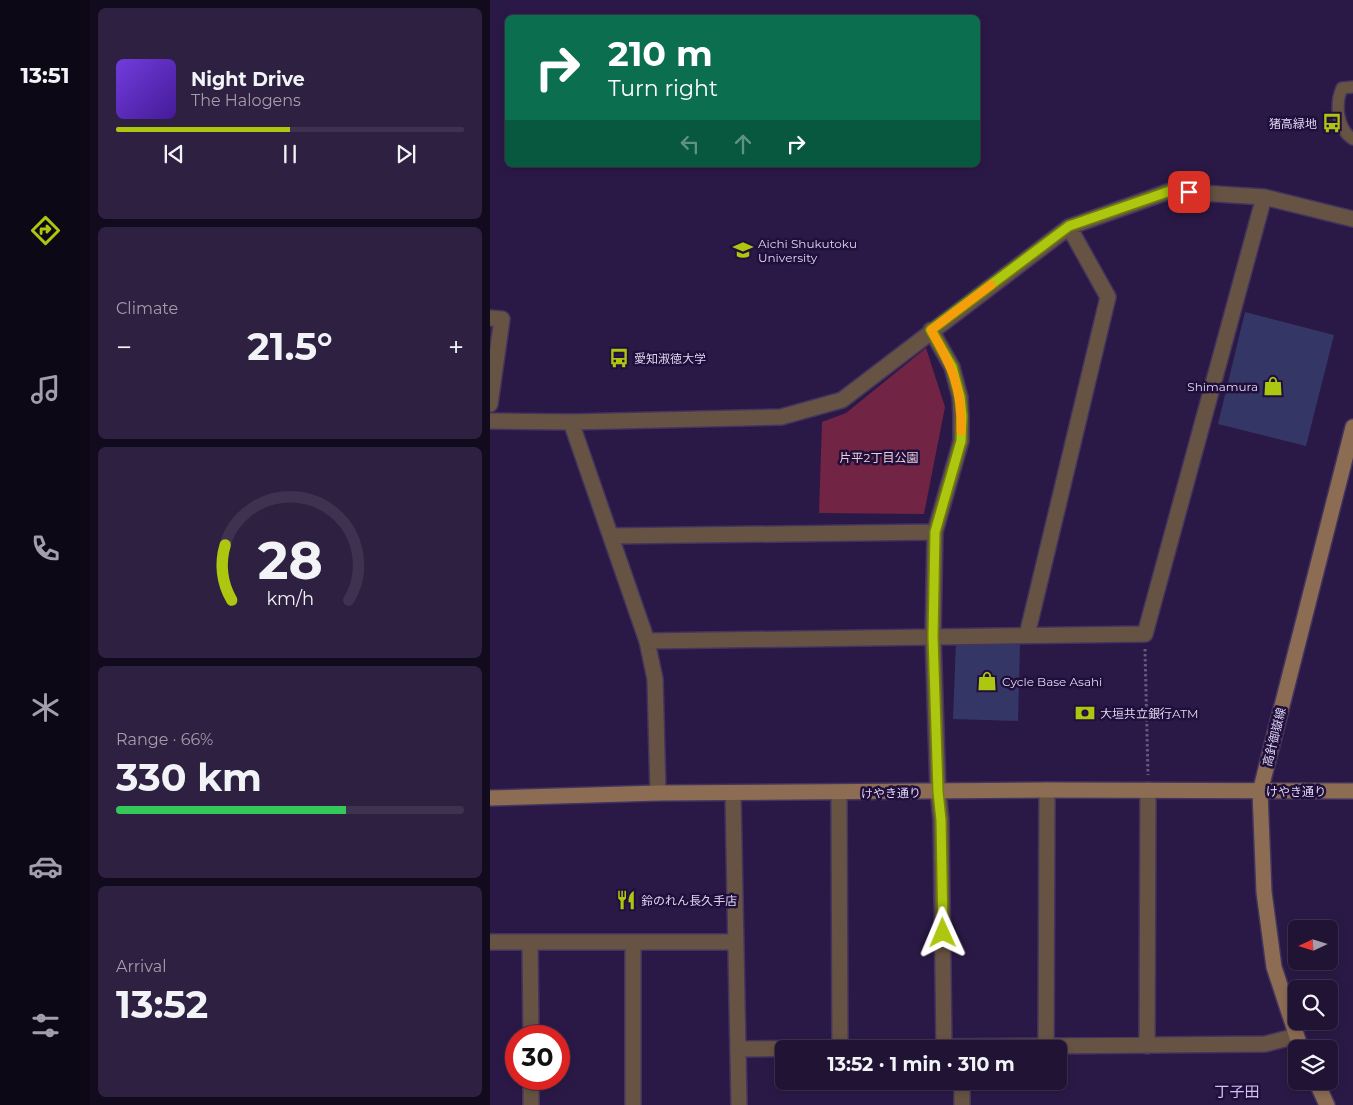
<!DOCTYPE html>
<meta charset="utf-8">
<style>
:root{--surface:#201334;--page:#2d2040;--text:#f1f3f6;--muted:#a29eac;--line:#3d324f;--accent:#adc60f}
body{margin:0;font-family:Montserrat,"Noto Sans JP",sans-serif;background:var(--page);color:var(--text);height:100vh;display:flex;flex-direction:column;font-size:19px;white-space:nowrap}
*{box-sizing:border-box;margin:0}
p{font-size:16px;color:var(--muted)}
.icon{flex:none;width:28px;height:28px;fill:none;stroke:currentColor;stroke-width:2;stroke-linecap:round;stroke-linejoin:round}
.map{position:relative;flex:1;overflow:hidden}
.details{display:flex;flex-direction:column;gap:8px;padding:8px;background:#120a1d;width:400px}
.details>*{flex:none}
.top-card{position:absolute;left:15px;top:15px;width:475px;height:152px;border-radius:8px;box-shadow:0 2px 8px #0003,0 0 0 1px var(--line);background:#0b6e4f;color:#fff;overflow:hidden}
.needle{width:32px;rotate:266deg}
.tools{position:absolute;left:798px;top:920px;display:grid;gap:10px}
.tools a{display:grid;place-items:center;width:50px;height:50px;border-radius:8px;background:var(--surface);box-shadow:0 2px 8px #0003,0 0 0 1px var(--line);font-size:25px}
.speed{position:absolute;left:15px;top:1025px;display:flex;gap:10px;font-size:25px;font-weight:700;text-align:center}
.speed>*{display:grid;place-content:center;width:65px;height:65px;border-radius:50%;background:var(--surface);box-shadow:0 2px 8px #0003,0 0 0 1px var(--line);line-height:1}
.speed .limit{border:8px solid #d22;background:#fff;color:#111}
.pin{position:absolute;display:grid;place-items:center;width:42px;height:42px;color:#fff;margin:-21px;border-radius:10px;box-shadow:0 2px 8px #0006}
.me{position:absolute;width:55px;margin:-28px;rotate:359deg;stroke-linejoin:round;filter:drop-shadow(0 0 4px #0008)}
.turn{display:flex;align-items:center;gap:18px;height:105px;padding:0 20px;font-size:22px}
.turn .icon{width:65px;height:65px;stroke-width:2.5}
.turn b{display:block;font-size:35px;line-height:42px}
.lanes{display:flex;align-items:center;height:48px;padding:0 20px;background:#0003;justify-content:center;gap:25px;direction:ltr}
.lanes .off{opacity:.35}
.big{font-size:38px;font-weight:700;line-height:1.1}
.details .card{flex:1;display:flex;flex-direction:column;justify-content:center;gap:8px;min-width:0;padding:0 18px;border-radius:8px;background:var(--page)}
.details .dial{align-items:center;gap:0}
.dial svg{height:130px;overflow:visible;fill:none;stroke:var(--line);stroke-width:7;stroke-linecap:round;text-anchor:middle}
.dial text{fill:var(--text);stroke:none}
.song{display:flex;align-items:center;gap:15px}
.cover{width:60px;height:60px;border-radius:8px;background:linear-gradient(135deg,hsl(260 70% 55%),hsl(260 70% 35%))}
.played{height:5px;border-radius:2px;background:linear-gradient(90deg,var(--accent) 50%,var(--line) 50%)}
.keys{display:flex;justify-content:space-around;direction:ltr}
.heat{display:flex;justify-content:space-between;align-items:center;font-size:28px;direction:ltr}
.charge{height:8px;border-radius:4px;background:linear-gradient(90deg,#34c759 66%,var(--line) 0)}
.trip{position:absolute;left:285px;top:1040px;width:292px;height:50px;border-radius:8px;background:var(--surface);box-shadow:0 2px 8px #0003,0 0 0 1px var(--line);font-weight:700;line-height:50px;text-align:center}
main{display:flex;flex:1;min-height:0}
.dock{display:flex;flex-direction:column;width:90px;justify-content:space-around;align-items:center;background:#0d0815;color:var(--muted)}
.dock .icon{width:35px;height:35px}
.dock .current{color:var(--accent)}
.dock b{font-size:22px;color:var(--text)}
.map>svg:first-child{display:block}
.green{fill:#712444}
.building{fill:#343766}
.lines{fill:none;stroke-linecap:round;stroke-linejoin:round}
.lane-casing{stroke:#43345e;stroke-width:14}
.street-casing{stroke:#43345e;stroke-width:18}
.secondary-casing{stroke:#43345e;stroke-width:18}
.path{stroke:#65577e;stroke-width:3;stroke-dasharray:2.5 2.5;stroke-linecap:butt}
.lane{stroke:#675343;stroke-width:11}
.street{stroke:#675343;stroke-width:15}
.secondary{stroke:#8c6c53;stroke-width:15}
.route-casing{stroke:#70810a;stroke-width:12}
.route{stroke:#adc60f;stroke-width:9}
.slow{stroke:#f59e0b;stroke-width:9}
.labels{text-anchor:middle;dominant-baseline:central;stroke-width:5;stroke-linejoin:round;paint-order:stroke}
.poi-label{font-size:12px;fill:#dfd7f4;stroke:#210f3b;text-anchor:start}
.park-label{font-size:12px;fill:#efcdd7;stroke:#210f3b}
.street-label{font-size:12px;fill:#dfd7f4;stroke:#210f3b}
.quarter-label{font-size:15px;fill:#d0bff8;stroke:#210f3b}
</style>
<main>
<nav class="dock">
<b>13:51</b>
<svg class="icon current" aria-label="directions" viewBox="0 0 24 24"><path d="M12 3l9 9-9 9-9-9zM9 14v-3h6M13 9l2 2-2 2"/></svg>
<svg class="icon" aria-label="music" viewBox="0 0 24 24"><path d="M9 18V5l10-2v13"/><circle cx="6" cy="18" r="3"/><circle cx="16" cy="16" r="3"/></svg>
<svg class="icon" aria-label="phone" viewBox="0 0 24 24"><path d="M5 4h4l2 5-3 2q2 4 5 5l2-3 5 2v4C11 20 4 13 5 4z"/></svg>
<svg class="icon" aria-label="climate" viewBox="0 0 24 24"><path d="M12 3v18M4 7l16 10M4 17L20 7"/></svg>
<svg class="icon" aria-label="car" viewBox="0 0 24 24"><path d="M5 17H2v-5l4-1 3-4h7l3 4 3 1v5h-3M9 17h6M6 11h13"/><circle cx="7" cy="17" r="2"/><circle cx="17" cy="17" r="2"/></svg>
<svg class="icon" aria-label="filters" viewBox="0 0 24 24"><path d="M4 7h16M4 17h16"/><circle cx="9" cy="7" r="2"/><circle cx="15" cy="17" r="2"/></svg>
</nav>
<section class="details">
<div class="card">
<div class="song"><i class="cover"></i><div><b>Night Drive</b><p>The Halogens</p></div></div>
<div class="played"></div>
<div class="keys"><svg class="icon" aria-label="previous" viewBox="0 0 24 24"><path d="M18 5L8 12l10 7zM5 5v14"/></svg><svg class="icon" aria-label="pause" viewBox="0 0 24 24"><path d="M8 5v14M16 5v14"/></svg><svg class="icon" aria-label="next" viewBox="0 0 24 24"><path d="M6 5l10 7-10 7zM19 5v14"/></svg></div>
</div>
<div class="card"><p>Climate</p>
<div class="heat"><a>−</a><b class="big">21.5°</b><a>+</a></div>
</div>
<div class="card dial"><svg viewBox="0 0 100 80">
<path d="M14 69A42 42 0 1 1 86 69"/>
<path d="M14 69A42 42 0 0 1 10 35" stroke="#adc60f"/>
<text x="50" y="56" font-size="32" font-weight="700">28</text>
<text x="50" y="72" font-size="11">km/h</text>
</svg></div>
<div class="card"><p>Range · 66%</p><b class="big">330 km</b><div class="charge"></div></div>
<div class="card"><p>Arrival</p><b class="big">13:52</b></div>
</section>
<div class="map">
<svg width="863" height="1105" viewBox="0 0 863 1105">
<rect width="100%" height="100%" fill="#2a1946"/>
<path class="green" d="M436 348 455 407 434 514 329 513 332 422 356 413Z"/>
<path class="building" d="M755 312 844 335 816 446 728 424Z
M466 641 530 644 528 721 463 719Z"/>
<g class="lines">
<defs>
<path id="lane" d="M863 87 852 88C845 104 847 129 863 139"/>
<path id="street" d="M0 318 12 319 0 404
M441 330 462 367 470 397 471 416V441L445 532 443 636 448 792 451 820 454 1047
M0 421 81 422 291 417 352 400 579 227 680 191 774 197 863 219
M81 422 157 641 165 679 168 793
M121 536 445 532
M537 635 618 297 579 227
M157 641 655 634 774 197
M349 793 350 1048
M243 794 249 1105
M0 942H245
M40 942 41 1036
M143 942V1105
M657 1046 658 790
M556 1047 557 790
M249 1049 775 1044 806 1036
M41 1079V1105
M472 1081V1105"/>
<path id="secondary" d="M0 798 168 793 557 790 863 791
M811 1049 784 967 774 892 770 792 863 427
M826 1081 837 1105"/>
</defs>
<use href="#lane" class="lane-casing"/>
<use href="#street" class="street-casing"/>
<use href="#secondary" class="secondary-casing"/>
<path class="path" d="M655 649 658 775"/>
<use href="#lane" class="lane"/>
<use href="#street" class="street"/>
<use href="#secondary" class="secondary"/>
</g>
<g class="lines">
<defs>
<path id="route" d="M453 933 451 820 448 792 443 636 445 532 471 441 472 416 470 397 462 367 441 330 579 226 680 191 699 192"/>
</defs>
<use href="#route" class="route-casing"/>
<use href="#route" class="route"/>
<path class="slow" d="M471 431C472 387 462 367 441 330L501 285"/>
</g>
<defs>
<symbol id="bus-bare" viewBox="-9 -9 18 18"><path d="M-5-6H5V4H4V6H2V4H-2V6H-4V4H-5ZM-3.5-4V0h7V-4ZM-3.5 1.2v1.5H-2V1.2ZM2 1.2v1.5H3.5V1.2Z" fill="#adc60f" stroke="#210f3b" stroke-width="2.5" paint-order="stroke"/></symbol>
<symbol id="university-bare" viewBox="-9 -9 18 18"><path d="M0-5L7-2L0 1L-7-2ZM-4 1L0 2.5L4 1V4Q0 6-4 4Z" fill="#adc60f" stroke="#210f3b" stroke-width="2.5" paint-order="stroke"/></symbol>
<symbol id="shop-bare" viewBox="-9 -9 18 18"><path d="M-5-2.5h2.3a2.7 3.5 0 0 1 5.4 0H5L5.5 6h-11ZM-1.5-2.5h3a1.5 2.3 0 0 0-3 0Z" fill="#adc60f" stroke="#210f3b" stroke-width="2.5" paint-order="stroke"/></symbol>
<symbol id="bank-bare" viewBox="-9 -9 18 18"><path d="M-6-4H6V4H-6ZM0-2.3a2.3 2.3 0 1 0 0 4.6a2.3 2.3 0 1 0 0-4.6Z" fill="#adc60f" stroke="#210f3b" stroke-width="2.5" paint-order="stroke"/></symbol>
<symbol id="restaurant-bare" viewBox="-9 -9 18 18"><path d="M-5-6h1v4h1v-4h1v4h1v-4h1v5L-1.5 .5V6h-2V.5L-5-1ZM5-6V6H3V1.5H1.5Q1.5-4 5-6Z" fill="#adc60f" stroke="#210f3b" stroke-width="2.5" paint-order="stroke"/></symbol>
</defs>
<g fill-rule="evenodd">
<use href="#bus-bare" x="828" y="109" width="28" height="28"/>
<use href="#university-bare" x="239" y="236" width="28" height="28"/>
<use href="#bus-bare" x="115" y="344" width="28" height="28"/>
<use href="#shop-bare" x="769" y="372" width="28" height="28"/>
<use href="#shop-bare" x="483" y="667" width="28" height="28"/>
<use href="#bank-bare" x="581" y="699" width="28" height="28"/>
<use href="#restaurant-bare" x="122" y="886" width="28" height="28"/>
</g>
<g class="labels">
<g class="poi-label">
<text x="827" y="123" text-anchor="end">猪高緑地</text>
<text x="268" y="243">Aichi Shukutoku<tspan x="268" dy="14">University</tspan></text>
<text x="144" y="358">愛知淑徳大学</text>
<text x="768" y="386" text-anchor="end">Shimamura</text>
<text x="512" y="681">Cycle Base Asahi</text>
<text x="610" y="713">大垣共立銀行ATM</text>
<text x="151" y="900">鈴のれん長久手店</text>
</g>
<g class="park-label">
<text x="389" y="457">片平2丁目公園</text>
</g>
<g class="street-label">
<text transform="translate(784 737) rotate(-76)">高針御嶽線</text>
<text x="806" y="791">けやき通り</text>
<text transform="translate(401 793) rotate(-1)">けやき通り</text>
</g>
<g class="quarter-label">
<text x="747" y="1091">丁子田</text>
</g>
</g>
</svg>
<div class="tools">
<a><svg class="needle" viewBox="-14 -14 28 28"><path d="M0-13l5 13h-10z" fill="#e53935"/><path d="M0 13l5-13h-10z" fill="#a29eac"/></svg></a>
<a><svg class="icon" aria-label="search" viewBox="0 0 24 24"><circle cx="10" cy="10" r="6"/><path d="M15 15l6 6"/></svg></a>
<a><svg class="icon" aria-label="layers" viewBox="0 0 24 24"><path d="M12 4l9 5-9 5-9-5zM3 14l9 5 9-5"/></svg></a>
</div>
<div class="speed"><div class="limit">30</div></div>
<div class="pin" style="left:699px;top:192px;background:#d93025"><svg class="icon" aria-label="arrive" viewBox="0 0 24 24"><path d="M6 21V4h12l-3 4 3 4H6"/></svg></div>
<svg class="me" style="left:453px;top:933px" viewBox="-20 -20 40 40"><path d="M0-17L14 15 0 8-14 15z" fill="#adc60f" stroke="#fff" stroke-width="4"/></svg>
<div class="trip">13:52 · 1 min · 310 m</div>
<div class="top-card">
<div class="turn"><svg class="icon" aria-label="right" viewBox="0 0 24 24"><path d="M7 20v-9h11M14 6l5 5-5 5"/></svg><div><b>210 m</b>Turn right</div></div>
<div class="lanes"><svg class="icon off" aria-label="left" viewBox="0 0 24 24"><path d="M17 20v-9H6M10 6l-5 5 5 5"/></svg><svg class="icon off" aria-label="ahead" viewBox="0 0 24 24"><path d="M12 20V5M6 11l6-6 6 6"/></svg><svg class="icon" aria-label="right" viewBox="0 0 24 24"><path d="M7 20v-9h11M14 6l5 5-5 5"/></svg></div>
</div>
</div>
</main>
